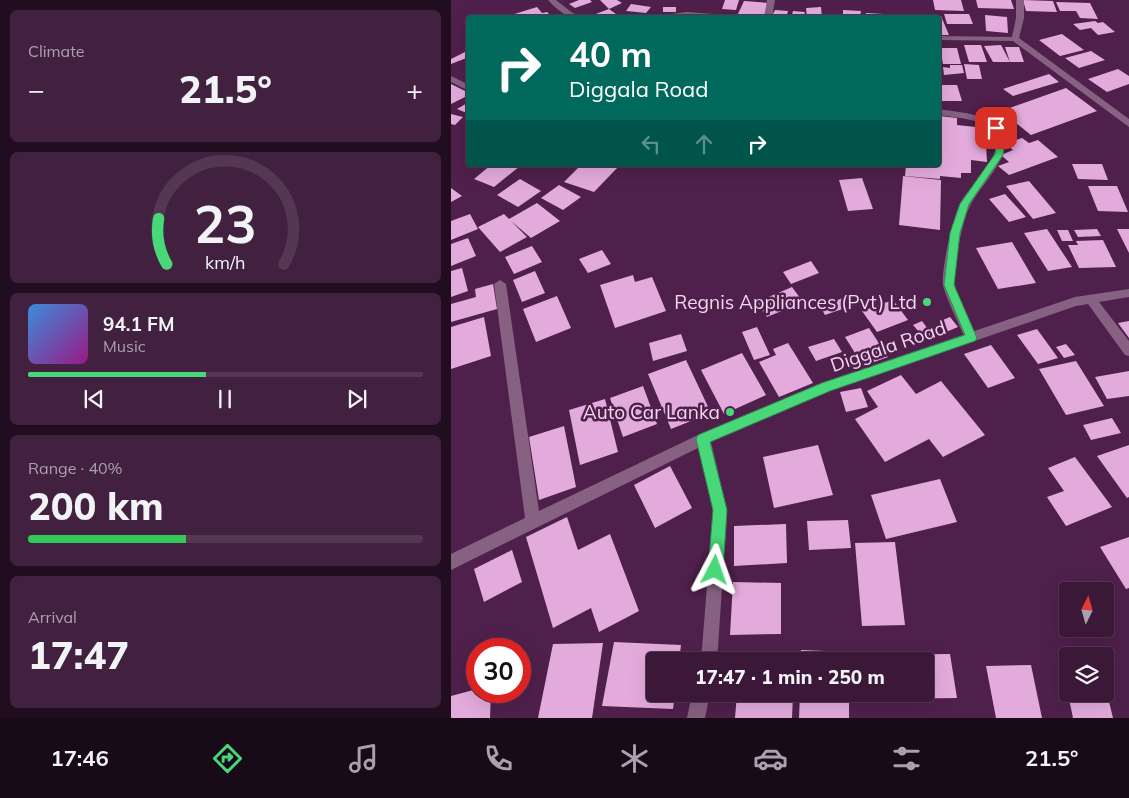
<!DOCTYPE html>
<meta charset="utf-8">
<style>
:root{--surface:#3b1838;--page:#422140;--text:#f1f3f6;--muted:#aca0ae;--line:#543753;--accent:#48d779}
body{margin:0;font-family:Mulish,sans-serif;background:var(--page);color:var(--text);height:100vh;display:flex;flex-direction:column;font-size:19px;white-space:nowrap}
*{box-sizing:border-box;margin:0}
p{font-size:16px;color:var(--muted)}
.icon{flex:none;width:28px;height:28px;fill:none;stroke:currentColor;stroke-width:2;stroke-linecap:round;stroke-linejoin:round}
.map{position:relative;flex:1;overflow:hidden}
.details{display:flex;flex-direction:column;gap:10px;padding:10px;background:#200d1f;width:451px}
.details>*{flex:none}
.guide{position:absolute;left:15px;top:15px;width:475px;height:152px;border-radius:5px;box-shadow:0 5px 20px #0002,0 0 0 1px var(--line);background:#00695c;color:#fff;overflow:hidden}
.needle{width:32px;rotate:5deg}
.tools{position:absolute;left:608px;top:582px;display:grid;gap:10px}
.tools a{display:grid;place-items:center;width:55px;height:55px;border-radius:5px;background:var(--surface);box-shadow:0 5px 20px #0002,0 0 0 1px var(--line);font-size:25px}
.speed{position:absolute;left:15px;top:638px;display:flex;gap:10px;font-size:25px;font-weight:700;text-align:center}
.speed>*{display:grid;place-content:center;width:65px;height:65px;border-radius:50%;background:var(--surface);box-shadow:0 5px 20px #0002,0 0 0 1px var(--line);line-height:1}
.speed .limit{border:8px solid #d22;background:#fff;color:#111}
.pin{position:absolute;display:grid;place-items:center;width:42px;height:42px;color:#fff;margin:-21px;border-radius:10px;box-shadow:0 2px 8px #0006}
.me{position:absolute;width:55px;margin:-28px;rotate:4deg;stroke-linejoin:round;filter:drop-shadow(0 0 4px #0008)}
.turn{display:flex;align-items:center;gap:18px;height:105px;padding:0 20px;font-size:22px}
.turn .icon{width:65px;height:65px;stroke-width:2.5}
.turn b{display:block;font-size:35px;line-height:42px}
.lanes{display:flex;align-items:center;height:48px;padding:0 20px;background:#0003;justify-content:center;gap:25px;direction:ltr}
.lanes .off{opacity:.35}
.big{font-size:38px;font-weight:800;line-height:1.1}
.details .card{flex:1;display:flex;flex-direction:column;justify-content:center;gap:8px;min-width:0;padding:0 18px;border-radius:8px;background:var(--page)}
.details .dial{align-items:center;gap:0}
.dial svg{height:130px;overflow:visible;fill:none;stroke:var(--line);stroke-width:7;stroke-linecap:round;text-anchor:middle}
.dial text{fill:var(--text);stroke:none}
.song{display:flex;align-items:center;gap:15px}
.cover{width:60px;height:60px;border-radius:8px;background:linear-gradient(135deg,hsl(210 70% 55%),hsl(310 70% 35%))}
.played{height:5px;border-radius:2px;background:linear-gradient(90deg,var(--accent) 45%,var(--line) 45%)}
.keys{display:flex;justify-content:space-around;direction:ltr}
.heat{display:flex;justify-content:space-between;align-items:center;font-size:28px;direction:ltr}
.charge{height:8px;border-radius:4px;background:linear-gradient(90deg,#34c759 40%,var(--line) 0)}
.trip{position:absolute;left:195px;top:652px;width:288px;height:50px;border-radius:5px;background:var(--surface);box-shadow:0 5px 20px #0002,0 0 0 1px var(--line);font-weight:800;line-height:50px;text-align:center}
.dock{display:flex;height:80px;justify-content:space-around;align-items:center;background:#180a16;color:var(--muted)}
.dock .icon{width:35px;height:35px}
.dock .on{color:var(--accent)}
.dock b{font-size:22px;color:var(--text)}
main{display:flex;flex:1;min-height:0}
.map>svg:first-child{display:block}
.building{fill:#e3abdc}
.lines{fill:none;stroke-linecap:round;stroke-linejoin:round}
.lane{fill:#866181;fill-rule:evenodd}
.street{fill:#866181;fill-rule:evenodd}
.route{fill:#48d779;stroke:#2f8c4f}
.poi-dot{fill:#48d779;stroke:#4f204b;stroke-width:2}
.labels{text-anchor:middle;dominant-baseline:central;stroke-width:5;stroke-linejoin:round;paint-order:stroke}
.poi-label{font-size:19px;fill:#f3d6ef;stroke:#4f204b;text-anchor:end}
.street-label{font-size:19px;fill:#f3d6ef;stroke:#4f204b}
</style>
<main>
<section class="details">
<div class="card"><p>Climate</p>
<div class="heat"><a>−</a><b class="big">21.5°</b><a>+</a></div>
</div>
<div class="card dial"><svg viewBox="0 0 100 80">
<path d="M14 69A42 42 0 1 1 86 69"/>
<path d="M14 69A42 42 0 0 1 9 41" stroke="#48d779"/>
<text x="50" y="56" font-size="32" font-weight="700">23</text>
<text x="50" y="72" font-size="11">km/h</text>
</svg></div>
<div class="card">
<div class="song"><i class="cover"></i><div><b>94.1 FM</b><p>Music</p></div></div>
<div class="played"></div>
<div class="keys"><svg class="icon" aria-label="previous" viewBox="0 0 24 24"><path d="M18 5L8 12l10 7zM5 5v14"/></svg><svg class="icon" aria-label="pause" viewBox="0 0 24 24"><path d="M8 5v14M16 5v14"/></svg><svg class="icon" aria-label="next" viewBox="0 0 24 24"><path d="M6 5l10 7-10 7zM19 5v14"/></svg></div>
</div>
<div class="card"><p>Range · 40%</p><b class="big">200 km</b><div class="charge"></div></div>
<div class="card"><p>Arrival</p><b class="big">17:47</b></div>
</section>
<div class="map">
<svg width="678" height="718" viewBox="0 0 678 718">
<rect width="100%" height="100%" fill="#4f204b"/>
<path class="building" d="M128 0H139L141 2 124 8 118 4Z
M149 0H166L171 3 158 9Z
M274 0H288L285 10 271 9Z
M482 0H510L513 11 484 10Z
M525 0H560L563 9 527 8Z
M572 0 602 1 606 12 575 11Z
M293 1 318 3 312 18 286 16Z
M605 2 639 3 647 19 629 18 625 11H609Z
M180 4 200 7 195 13 175 11Z
M86 7 91 13 96 12 102 18H59L57 16Z
M212 7H225V12H212Z
M370 7 371 18H356L355 8Z
M158 9 165 14 156 18H145L142 15Z
M324 10 337 11 335 18H320Z
M392 10 410 11 409 18H392Z
M342 11 354 12 352 18H340Z
M415 13 433 14V18H415Z
M493 14H518L522 24H496Z
M534 15 556 17 557 33 535 31Z
M488 16H490L498 35H488Z
M644 21 647 23 652 22 664 32 647 35 640 28 629 30 622 24Z
M611 34 633 50 609 56 588 40Z
M513 45H530L536 62H518Z
M550 45 559 62H542L533 46Z
M554 47H568L573 62H559Z
M489 48H506L510 64H492Z
M640 51 654 60 628 68 614 58Z
M14 52 18 57 0 64V59Z
M513 64 528 65 531 79H516Z
M499 65H511L513 73 493 75 492 67 499 68Z
M667 69 678 76V84L656 92 637 79Z
M598 74 608 82 562 96 552 89Z
M0 84 18 93V95L0 104Z
M488 85H506L511 101H488Z
M615 88 646 111 580 135 550 111Z
M18 102V114L6 109Z
M0 114 12 117 4 125 0 124Z
M488 116 506 118V125L534 128 536 162 520 160V173H510V178L489 176V179L454 176 455 165H488Z
M571 138 578 143 587 140 607 157 558 175 547 166 558 162 550 155 562 150 554 144Z
M621 164H651L657 180 627 179Z
M40 165H67L69 166 43 187 23 179Z
M130 165H162L167 167 143 192 113 182Z
M452 176 490 180 489 230 448 225Z
M411 178 422 209 397 211 388 180Z
M69 179 90 191 67 207 46 195Z
M578 181 605 213 582 219 555 186Z
M108 185 130 197 112 210 90 198Z
M637 186H666L677 212 647 211Z
M0 188 11 196 0 202Z
M554 194 575 217 558 222 538 199Z
M86 203 109 221 80 238 60 221 76 237 49 252 27 227 53 214 58 219Z
M19 214 27 229 0 240V221Z
M596 229 621 267 597 271 573 233Z
M646 229 650 236 627 237 623 230Z
M666 229H678V253Z
M606 230H617L622 241H611Z
M17 238 25 256 0 266V244Z
M652 240 665 267 628 268 617 245H627L625 241Z
M561 242 585 283 547 289 525 248Z
M81 246 91 262 63 274 54 257Z
M151 250 160 264 137 273 128 259Z
M360 261 368 273 340 284 332 272Z
M11 268 17 291 0 297V271Z
M84 271 94 293 71 302 62 280Z
M182 275 184 282 201 277 215 311 164 328 149 285Z
M42 284 46 309 0 322V304L25 297 24 289Z
M341 287 352 302 316 317 306 302Z
M106 296 120 328 85 342 72 309Z
M398 296 403 305 374 315 369 306Z
M442 300 457 320 426 332 411 311Z
M33 317 40 356 0 369V327Z
M499 317 507 327 495 332 487 322Z
M471 321 482 336 474 339 462 325Z
M678 321V338L667 323Z
M306 327 319 355 303 360 291 332Z
M418 328 437 357 412 366 394 337Z
M586 329 607 358 587 364 566 335Z
M230 334 236 351 202 361 198 343Z
M383 339 391 352 365 361 357 347Z
M337 343 362 383 328 397 308 362 325 355 322 349Z
M615 344 624 355 613 358 605 347Z
M540 345 564 378 537 388 513 354Z
M291 353 315 395 273 414 250 370Z
M235 360 260 413 220 429 197 374Z
M625 361 653 406 615 415 588 369Z
M678 371V396L656 399 644 377Z
M450 375 465 394 490 381 534 435 492 457 478 439 434 462 404 419 427 407 416 391Z
M192 386 206 424 172 437 159 398Z
M410 388 417 407 395 412 389 392Z
M154 399 167 452 129 465 118 410Z
M661 418 670 433 640 440 632 425Z
M113 426 125 487 88 500 78 437Z
M367 445 382 495 323 508 312 457Z
M678 445V497L676 498 646 456Z
M624 457 661 507 615 526 596 497 613 491 597 468Z
M219 466 241 508 204 528 183 485Z
M489 479 506 522 435 539 420 495Z
M116 517 127 550 159 534 188 611 148 632 140 608 102 628 75 537Z
M397 520 400 548 358 550 356 521Z
M335 524 336 563 283 566V526Z
M678 537V588L675 589 649 547Z
M444 542 454 625 411 626 404 543Z
M61 550 71 582 33 602 23 569Z
M282 582 330 583V634L279 635Z
M163 642 230 645 228 661H204V694H224L222 709 151 706Z
M152 643 141 718H87L102 644Z
M350 650 397 652V661H349Z
M499 654 506 698 432 699V694H474V661H429L428 655Z
M289 658 328 660V661H289Z
M580 665 591 718H545L535 666Z
M654 685 662 718H622L617 694H654Z
M26 689V691H40L39 718H0V696Z
M286 694H342L341 718H284Z
M349 694H398V718H348Z"/>
<g class="lines">
<path class="lane" d="M488 109C508 113 548 113 554 138 559 158 529 186 520 204 512 217 501 270 504 285 506 299 520 324 526 338L524 341H516L514 338C509 326 494 296 492 285 490 269 502 218 509 203 519 186 550 158 545 138 540 118 504 118 488 115Z"/>
<path class="street" d="M97 0H105L119 11 130 18C116 18 107 11 97 0Z
M316 0H324L321 18H313Z
M565 0H573V18L568 38 678 119V127L562 41 488 40V36L561 37 565 18Z
M236 12 292 16 295 18H187Z
M0 76 18 85V91L0 82Z
M49 280 55 284 88 511 247 435 370 383 624 297 678 289V297L648 302 678 341V356L674 355 637 304 625 306 379 391 260 442 276 511 267 648 264 661H248L251 648 262 511 247 448 0 570V554L74 518 43 284Z
M241 694H259L254 718H236Z"/>
</g>
<path class="route" d="M545 125 550 128 554 139 552 155 518 204 509 233 503 285 526 338 524 341 379 391 259 442 276 510 272 570 270 575 264 577 259 575 257 570 262 510 245 439 247 435 371 383 514 335 493 285 499 233 509 204 544 154 546 139 541 128Z"/>
<g class="poi-dot">
<circle cx="476" cy="302" r="5"/>
<circle cx="279" cy="412" r="5"/>
</g>
<g class="labels">
<g class="poi-label">
<text x="466" y="302">Regnis Appliances (Pvt) Ltd</text>
<text x="269" y="412">Auto Car Lanka</text>
</g>
<g class="street-label">
<text transform="translate(437 346) rotate(-19)">Diggala Road</text>
</g>
</g>
</svg>
<div class="tools">
<a><svg class="needle" viewBox="-14 -14 28 28"><path d="M0-13l5 13h-10z" fill="#e53935"/><path d="M0 13l5-13h-10z" fill="#aca0ae"/></svg></a>
<a><svg class="icon" aria-label="layers" viewBox="0 0 24 24"><path d="M12 4l9 5-9 5-9-5zM3 14l9 5 9-5"/></svg></a>
</div>
<div class="speed"><div class="limit">30</div></div>
<div class="pin" style="left:545px;top:128px;background:#d93025"><svg class="icon" aria-label="arrive" viewBox="0 0 24 24"><path d="M6 21V4h12l-3 4 3 4H6"/></svg></div>
<svg class="me" style="left:264px;top:570px" viewBox="-20 -20 40 40"><path d="M0-17L14 15 0 8-14 15z" fill="#48d779" stroke="#fff" stroke-width="4"/></svg>
<div class="trip">17:47 · 1 min · 250 m</div>
<div class="guide">
<div class="turn"><svg class="icon" aria-label="right" viewBox="0 0 24 24"><path d="M7 20v-9h11M14 6l5 5-5 5"/></svg><div><b>40 m</b>Diggala Road</div></div>
<div class="lanes"><svg class="icon off" aria-label="left" viewBox="0 0 24 24"><path d="M17 20v-9H6M10 6l-5 5 5 5"/></svg><svg class="icon off" aria-label="ahead" viewBox="0 0 24 24"><path d="M12 20V5M6 11l6-6 6 6"/></svg><svg class="icon" aria-label="right" viewBox="0 0 24 24"><path d="M7 20v-9h11M14 6l5 5-5 5"/></svg></div>
</div>
</div>
</main>
<nav class="dock">
<b>17:46</b>
<svg class="icon on" aria-label="directions" viewBox="0 0 24 24"><path d="M12 3l9 9-9 9-9-9zM9 14v-3h6M13 9l2 2-2 2"/></svg>
<svg class="icon" aria-label="music" viewBox="0 0 24 24"><path d="M9 18V5l10-2v13"/><circle cx="6" cy="18" r="3"/><circle cx="16" cy="16" r="3"/></svg>
<svg class="icon" aria-label="phone" viewBox="0 0 24 24"><path d="M5 4h4l2 5-3 2q2 4 5 5l2-3 5 2v4C11 20 4 13 5 4z"/></svg>
<svg class="icon" aria-label="climate" viewBox="0 0 24 24"><path d="M12 3v18M4 7l16 10M4 17L20 7"/></svg>
<svg class="icon" aria-label="car" viewBox="0 0 24 24"><path d="M5 17H2v-5l4-1 3-4h7l3 4 3 1v5h-3M9 17h6M6 11h13"/><circle cx="7" cy="17" r="2"/><circle cx="17" cy="17" r="2"/></svg>
<svg class="icon" aria-label="filters" viewBox="0 0 24 24"><path d="M4 7h16M4 17h16"/><circle cx="9" cy="7" r="2"/><circle cx="15" cy="17" r="2"/></svg>
<b>21.5°</b>
</nav>
